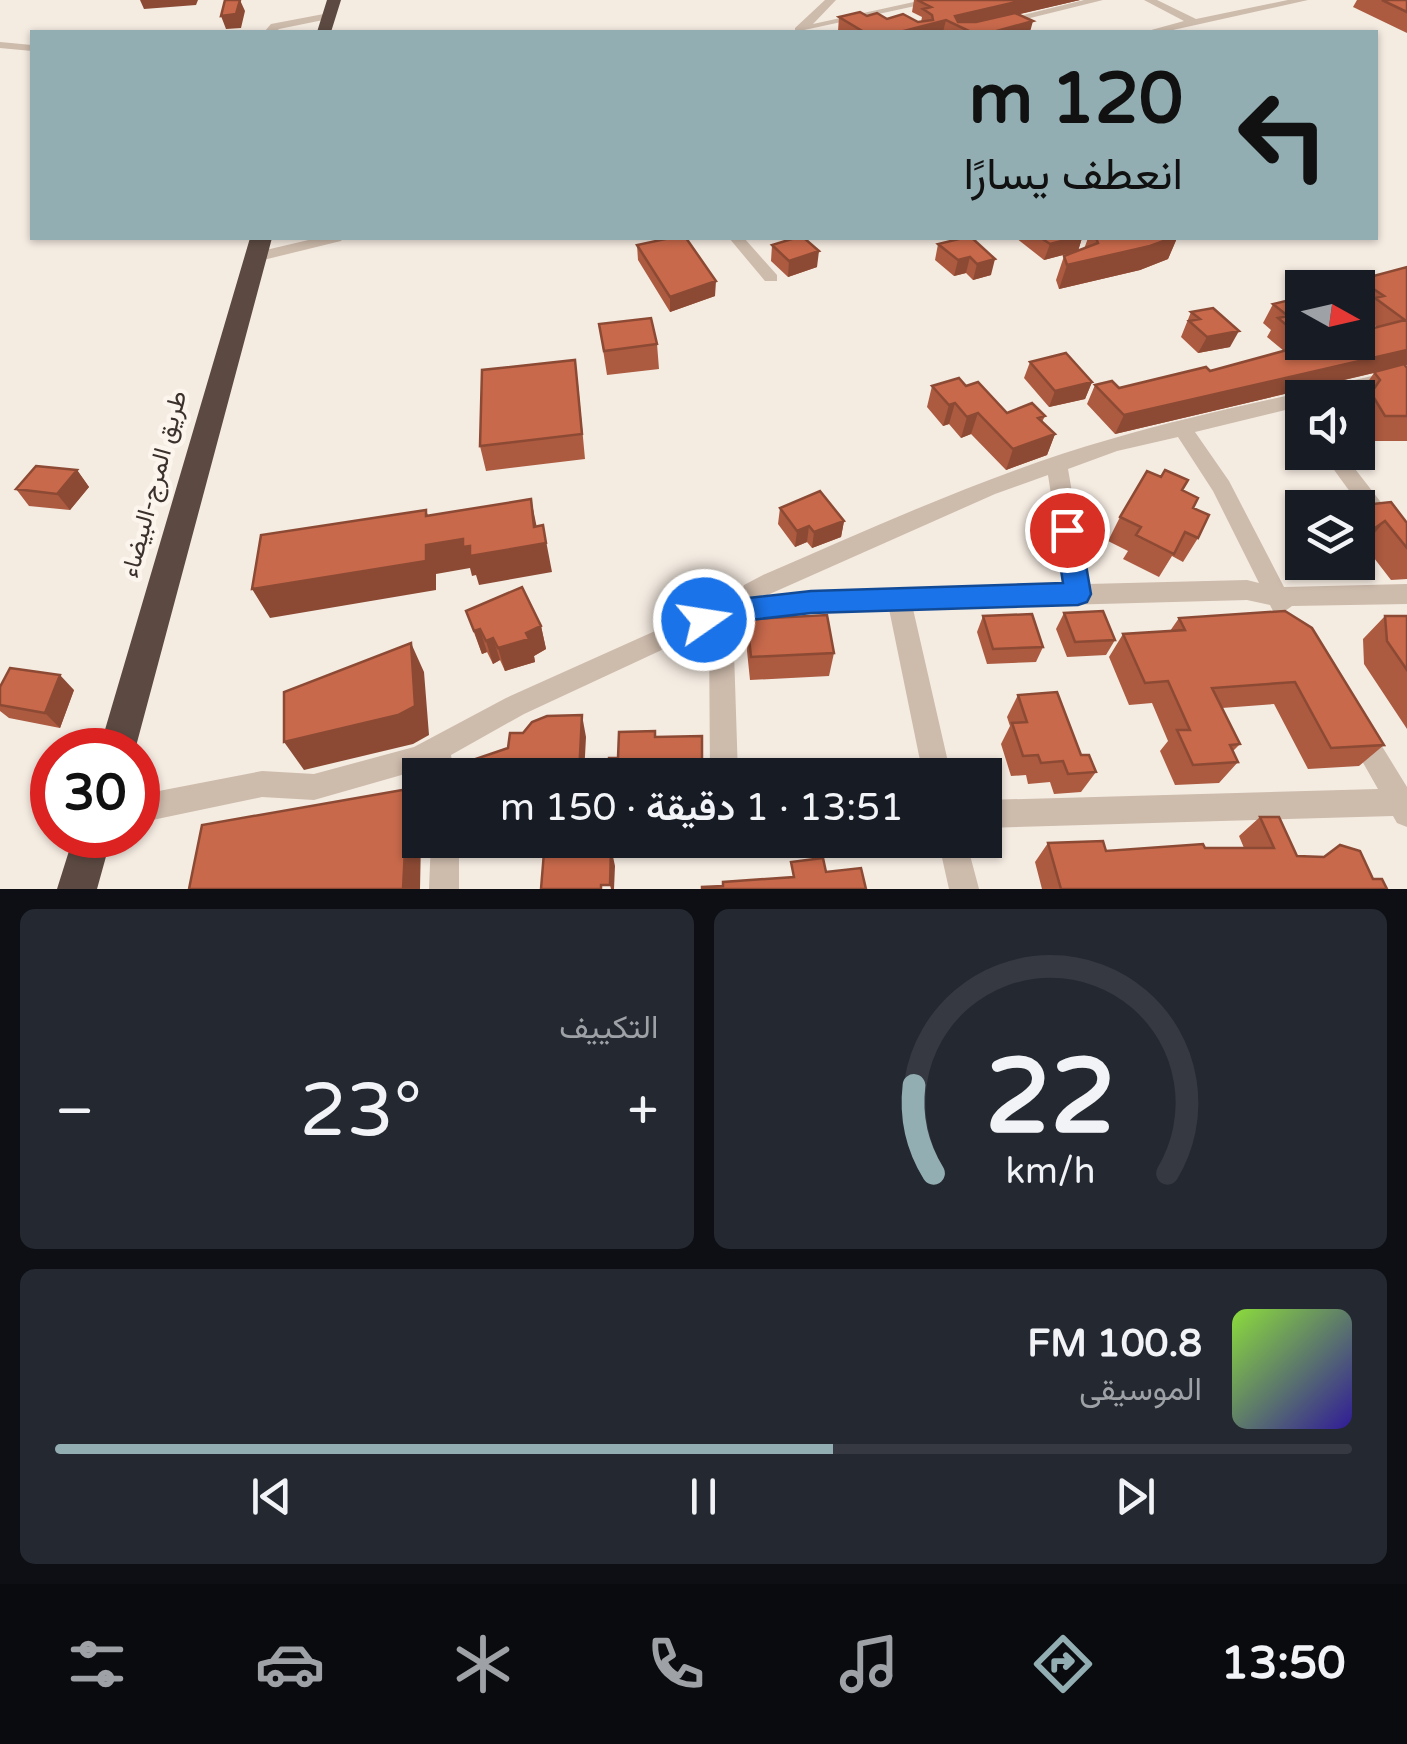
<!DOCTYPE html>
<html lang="ar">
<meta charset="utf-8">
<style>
:root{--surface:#171b24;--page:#242831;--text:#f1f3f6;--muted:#9ea1a6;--line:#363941;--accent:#92aeb2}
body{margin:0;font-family:"Varela Round",Vazirmatn,sans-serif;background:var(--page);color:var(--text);direction:rtl;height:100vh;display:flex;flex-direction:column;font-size:38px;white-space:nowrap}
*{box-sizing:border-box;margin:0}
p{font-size:32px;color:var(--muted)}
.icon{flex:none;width:55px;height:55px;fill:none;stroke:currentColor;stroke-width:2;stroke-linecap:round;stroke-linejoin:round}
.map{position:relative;height:889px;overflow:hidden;direction:ltr}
.drawer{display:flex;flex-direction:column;gap:20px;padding:20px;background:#0d0f14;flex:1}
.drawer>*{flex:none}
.banner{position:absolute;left:30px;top:30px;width:1348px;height:210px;border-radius:0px;box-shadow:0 2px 8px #0004;direction:rtl;background:#92aeb2;color:#111;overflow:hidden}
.needle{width:65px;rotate:98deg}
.controls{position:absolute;left:1285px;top:270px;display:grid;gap:20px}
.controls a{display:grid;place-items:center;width:90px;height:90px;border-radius:0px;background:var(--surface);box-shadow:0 2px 8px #0004;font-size:50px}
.speed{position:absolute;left:30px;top:728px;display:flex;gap:20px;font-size:50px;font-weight:700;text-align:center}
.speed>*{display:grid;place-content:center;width:130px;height:130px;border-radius:50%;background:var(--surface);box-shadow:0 2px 8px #0004;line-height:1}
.speed .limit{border:15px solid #d22;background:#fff;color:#111}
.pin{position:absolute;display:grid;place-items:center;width:85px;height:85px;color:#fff;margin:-42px;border:5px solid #fff;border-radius:50%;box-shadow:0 2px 10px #0007}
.me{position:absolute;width:110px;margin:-55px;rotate:77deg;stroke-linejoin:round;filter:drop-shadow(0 0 8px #0008)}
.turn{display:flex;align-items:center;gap:35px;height:210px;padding:0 30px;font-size:45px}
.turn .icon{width:130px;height:130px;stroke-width:2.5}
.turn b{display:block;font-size:70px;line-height:85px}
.big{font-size:75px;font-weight:600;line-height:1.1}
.drawer .tile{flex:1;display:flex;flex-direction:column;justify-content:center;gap:15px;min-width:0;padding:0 35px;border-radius:15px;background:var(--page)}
.drawer .dial{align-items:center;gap:0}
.dial svg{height:260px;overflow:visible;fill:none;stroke:var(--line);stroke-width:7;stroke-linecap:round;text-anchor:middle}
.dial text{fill:var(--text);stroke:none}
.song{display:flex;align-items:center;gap:30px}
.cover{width:120px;height:120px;border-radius:15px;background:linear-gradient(135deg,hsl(90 70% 55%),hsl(250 70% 35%))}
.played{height:10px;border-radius:5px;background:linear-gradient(90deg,var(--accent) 60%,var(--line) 60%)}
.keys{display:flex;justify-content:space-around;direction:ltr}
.heat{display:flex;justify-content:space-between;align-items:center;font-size:55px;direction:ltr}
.drawer .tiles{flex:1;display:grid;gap:20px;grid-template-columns:1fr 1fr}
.tile:last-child{grid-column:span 2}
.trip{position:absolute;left:402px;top:758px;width:600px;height:100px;border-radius:0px;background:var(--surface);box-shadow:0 2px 8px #0004;font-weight:600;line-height:100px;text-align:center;direction:rtl}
.tabs{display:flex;height:160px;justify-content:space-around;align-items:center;background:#090b0e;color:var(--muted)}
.tabs .icon{width:70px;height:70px}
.tabs .on{color:var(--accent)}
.tabs b{font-size:45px;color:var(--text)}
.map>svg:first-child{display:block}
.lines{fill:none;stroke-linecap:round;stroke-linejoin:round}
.minor{fill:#cdbbac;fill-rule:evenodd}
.highway{fill:#5c4a42;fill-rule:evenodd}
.wall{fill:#ac5a40}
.shaded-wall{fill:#8c4a34}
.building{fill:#c8694b;stroke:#8c4a34;stroke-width:2.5}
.route{fill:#1a73e8;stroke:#114b97;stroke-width:2.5}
.labels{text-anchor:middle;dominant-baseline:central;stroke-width:9;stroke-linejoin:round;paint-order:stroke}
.street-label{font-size:25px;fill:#3b302b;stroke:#fbf5ee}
</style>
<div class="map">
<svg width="1407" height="889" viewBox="0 0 1407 889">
<rect width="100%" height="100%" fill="#f4ebe1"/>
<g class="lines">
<path class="minor" d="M825 0H836L813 24 923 0H943L795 32V28Z
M1084 0H1103L973 32H955Z
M1144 0H1157L1196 19 1288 0H1308L1164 32H1144L1184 21Z
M329 13 333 14V18L279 29 276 32H264L271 24Z
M0 42 32 45V51L0 48Z
M317 238H343L341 241 255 262 247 257 249 254Z
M729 238H744L777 275V281H765Z
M1407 367V379L1339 398H1302V406L1195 432 1229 481 1284 587 1407 584V604L1292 606 1281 614 1273 611 1270 605 1247 600 913 609 951 775H923L889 609 811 612 733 621 738 775H710L709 628 524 714 451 755 454 775H426V768L314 800 262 797 138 823V795L262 771 314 774 414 747 506 698 713 605 736 600 744 585 763 575C877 526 991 473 1111 439 1209 410 1309 393 1407 367ZM1178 437 1213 491 1259 583 1247 580 1088 584 1068 469 1117 451ZM1048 475 1065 585 811 592 763 597 995 494Z
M1321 452H1342L1407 536V562L1399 559Z
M1358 719 1367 722 1407 787V827L1397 823 1393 816 985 828V800L1378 789 1345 731 1349 722Z
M431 840H459V889H429Z
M938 840H966L979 889H949Z"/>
<path class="highway" d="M327 0H341L331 32H317Z
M250 238H272L135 750H99Z
M74 835H112L97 889H57Z"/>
</g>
<path class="wall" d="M914 0H1080L1019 14 1030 32H840L838 31 839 17 867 16 921 22 922 17 912 12Z
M1357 0H1407V33L1353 7Z
M963 238 991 275 973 280 966 273 954 276 935 260 938 244Z
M1016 238H1082L1078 251 1044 260Z
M1088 238H1177L1168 259 1140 270 1059 289 1056 280 1064 256 1084 249Z
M637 245 715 296 670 312 638 260Z
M772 245 817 267 788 277 771 261Z
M1407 267V365L1405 366 1407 368V441H1367L1358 425V411L1362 404 1357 397 1374 373 1115 434 1087 404 1095 385 1119 388 1210 371 1284 351 1267 337 1271 330 1263 323 1273 304 1302 301V342H1358L1377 327 1363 317 1367 311 1358 304V290L1366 278Z
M1191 312 1230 347 1198 353 1181 337Z
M599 324 657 344 659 369 607 375Z
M1030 362 1092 382 1085 399 1049 407 1024 378Z
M578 384 585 459 486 471 480 446Z
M932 386H966L1007 413 1045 416 1042 422 1055 434 1047 455 1006 470 971 434 961 438 949 424 943 426 927 407Z
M77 470 89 487 70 510 29 506 16 489Z
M1182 490 1193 508 1198 538 1183 562 1172 556 1159 577 1123 559 1128 551 1108 541 1120 517Z
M1391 502 1407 523V579L1391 580 1364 545 1358 550V525L1359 527 1358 525V508H1344Z
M780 508 844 521 841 537 812 548 807 542 795 547 778 524Z
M466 611 541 626 546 649 534 656 535 662 505 671 500 660 493 664 487 652 482 654Z
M1285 611 1384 745 1359 766 1308 769 1274 704 1222 708 1240 744 1233 751 1238 762 1219 783 1175 785 1160 751 1168 741 1152 703 1129 705 1109 657 1123 634 1170 631 1179 618Z
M1064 613 1115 640 1106 655 1067 657 1056 629Z
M983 616 1043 647 1036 662 987 664 977 632Z
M1385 616H1407V729L1364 664 1363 639Z
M748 628 834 653 829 676 750 680 747 651Z
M0 687 74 690 60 728 9 718 0 711Z
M1018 695 1096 772 1081 792 1054 794 1050 782 1028 784 1026 775 1011 776 1001 744 1010 726 1007 717Z
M702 736V775H608L618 758 655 737Z
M1260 817 1297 856 1373 879 1387 889H1042L1035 862 1048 843 1106 851 1244 848 1239 836Z"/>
<path class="shaded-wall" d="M140 0H198L196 5 144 9Z
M240 0 245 11 241 28 226 29 221 16Z
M1025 0H1080L961 28 955 16Z
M946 20 943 32H900Z
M1033 21 1030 32H993Z
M1073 238H1082L1078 251 1044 260 1050 244Z
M1172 238H1177L1168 259 1140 270 1059 289 1067 265Z
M819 251 817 267 788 277 789 261Z
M970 257 966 273 954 276 958 260Z
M995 259 991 275 973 280 977 264Z
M716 281 715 296 670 312V297Z
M1239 331 1230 347 1198 353 1207 337Z
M1407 350V365L1115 434 1124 415Z
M1092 382 1085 399 1049 407 1055 391Z
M955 403 949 424 943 426 949 405Z
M978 413 971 434 961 438 967 417Z
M1055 434 1047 455 1006 470 1013 449Z
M77 470 89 487 70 510 57 494Z
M531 499 537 528 543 525 552 572 479 585 476 575 472 576 470 568 436 574V590L270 618 252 589 426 516V510L436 539H463L534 527Z
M844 521 841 537 812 548 814 532Z
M1385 521 1364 545 1358 550V544L1365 535Z
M809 526 807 542 795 547 797 531Z
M541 626 546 649 534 656 535 662 505 671 498 648Z
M480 629 487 652 482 654 474 631Z
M493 638 500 660 493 664 486 641Z
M411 643 424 672 429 735 413 744 304 770 284 742Z
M60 675 74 690 60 728 45 713Z
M582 715 586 737 584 775H579Z
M408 789 420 811V840H421L420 889H403Z
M611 847 615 866 614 889H611L610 885Z"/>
<path class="building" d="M225 0H240L236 14 221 16Z
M917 0H1025L955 16 958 22H976L1015 13 1033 21 993 32H971L946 20 900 32H864L839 17 860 12 867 16 877 13 887 19 903 14 918 22 933 20 932 15 923 9 931 7Z
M1382 0H1407V12Z
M670 238H686L716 281 670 297 637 245Z
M795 238H804L819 251 789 261 772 245Z
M963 238H972L995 259 977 264 970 257 958 260 938 244Z
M1041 238H1073L1050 244Z
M1096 238H1172L1150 246 1067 265 1064 256 1098 243Z
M1407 267V350L1124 415 1095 385 1112 381 1119 388 1206 367 1210 371 1309 344 1308 342H1358V332L1405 320 1375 298 1384 296 1366 284 1372 282 1366 278Z
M1298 298 1302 301V338L1278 318 1288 316 1273 304Z
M1213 308 1239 331 1207 337 1189 321 1200 319 1191 312Z
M651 318 657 344 604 351 599 324Z
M1066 353 1092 382 1055 391 1030 362Z
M575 360 582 434 480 446 482 370Z
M1404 364 1407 368V416H1385L1371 393 1380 380 1374 372Z
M959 378 966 386 978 382 1007 413 1032 403 1045 416 1038 418 1055 434 1013 449 978 413 967 417 955 403 949 405 932 386Z
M36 466 77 470 57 494 16 489Z
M1165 470 1188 480 1182 490 1198 498 1193 508 1209 515 1198 538 1185 532 1174 554 1136 535 1141 527 1120 517 1147 471 1161 477Z
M820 491 844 521 814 532 809 526 797 531 780 508Z
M531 499 534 527 543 525 546 543 470 556V546L463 547V539L426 545V561L252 589 261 535 426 510V516Z
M1391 502 1407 523V548L1385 521 1365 535 1358 525V508L1345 507Z
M522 587 541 626 526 633 529 639 498 648 493 638 486 641 480 629 474 631 466 611Z
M1103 611 1115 640 1075 642 1064 613Z
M1285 611 1312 628 1384 745 1331 748 1295 682 1212 688 1240 744 1230 745 1238 762 1193 765 1177 730H1190L1168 681 1145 683 1123 634 1185 630 1179 618Z
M1032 614 1043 647 993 649 983 616Z
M827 615 834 653 751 657 748 628 755 619Z
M1385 616H1407V670L1387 641Z
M411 643 415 706 398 715 284 742V692Z
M10 668 60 675 45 713 0 705V687Z
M1057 692 1081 755H1089L1096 772 1068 774 1063 761 1041 763 1038 755 1023 756 1012 723 1027 722 1018 695Z
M582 715 579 775H458V765L508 748 510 733H523L532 722 547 716Z
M655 731V737L702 736V764L684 765V773L676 774 675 775H608L609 758H618L619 732Z
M408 789 403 889H189L202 825Z
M1260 817H1279L1297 856 1324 857 1340 845 1360 851 1373 879H1382L1387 889H1061L1048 843 1103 841 1106 851 1203 844 1205 848H1274Z
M545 840H603L602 848 611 847 610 885H601V889H541Z
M823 858 826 872 861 868 866 889H702V887L723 886V882L794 877 791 862Z"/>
<path class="route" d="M1067 521 1076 524 1080 530 1091 594 1087 602 1078 605 811 613 724 623 704 632 694 628 690 620 694 612 721 601 811 591 1063 583 1055 530 1058 524Z"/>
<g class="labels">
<g class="street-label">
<text transform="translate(154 484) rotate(-75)">طريق المرج-البيضاء</text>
</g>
</g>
</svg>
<div class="controls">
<a><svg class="needle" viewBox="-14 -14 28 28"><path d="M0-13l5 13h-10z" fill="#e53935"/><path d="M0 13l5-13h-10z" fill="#9ea1a6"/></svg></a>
<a><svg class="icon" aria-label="sound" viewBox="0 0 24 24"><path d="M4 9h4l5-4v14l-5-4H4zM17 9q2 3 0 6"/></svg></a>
<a><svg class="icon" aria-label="layers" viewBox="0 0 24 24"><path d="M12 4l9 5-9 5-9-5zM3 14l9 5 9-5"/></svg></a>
</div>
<div class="speed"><div class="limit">30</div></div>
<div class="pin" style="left:1067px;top:530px;background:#d93025"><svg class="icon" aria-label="arrive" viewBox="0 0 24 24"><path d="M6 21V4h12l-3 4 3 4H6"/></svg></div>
<svg class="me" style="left:704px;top:620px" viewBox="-20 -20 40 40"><circle r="17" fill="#1a73e8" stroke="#fff" stroke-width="3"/><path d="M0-11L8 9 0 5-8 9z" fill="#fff"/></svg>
<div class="trip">13:51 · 1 دقيقة · 150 m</div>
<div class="banner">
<div class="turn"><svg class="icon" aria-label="left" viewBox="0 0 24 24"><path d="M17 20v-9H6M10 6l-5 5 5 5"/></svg><div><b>120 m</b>انعطف يسارًا</div></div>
</div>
</div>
<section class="drawer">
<div class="tiles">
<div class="tile dial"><svg viewBox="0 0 100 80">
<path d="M14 69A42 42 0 1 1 86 69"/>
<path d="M14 69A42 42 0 0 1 8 42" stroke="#92aeb2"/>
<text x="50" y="56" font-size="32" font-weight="700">22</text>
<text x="50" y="72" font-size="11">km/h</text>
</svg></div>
<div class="tile"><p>التكييف</p>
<div class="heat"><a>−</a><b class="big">23°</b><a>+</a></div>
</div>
<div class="tile">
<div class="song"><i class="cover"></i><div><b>100.8 FM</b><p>الموسيقى</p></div></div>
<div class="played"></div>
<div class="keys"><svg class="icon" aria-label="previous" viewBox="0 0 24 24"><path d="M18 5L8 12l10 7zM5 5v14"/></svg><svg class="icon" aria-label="pause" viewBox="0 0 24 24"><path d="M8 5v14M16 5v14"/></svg><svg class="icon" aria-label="next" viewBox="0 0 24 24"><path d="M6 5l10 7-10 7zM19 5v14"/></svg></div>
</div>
</div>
</section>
<nav class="tabs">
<b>13:50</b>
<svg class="icon on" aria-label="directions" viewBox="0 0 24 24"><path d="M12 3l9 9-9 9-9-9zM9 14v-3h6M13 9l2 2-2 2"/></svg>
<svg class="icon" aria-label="music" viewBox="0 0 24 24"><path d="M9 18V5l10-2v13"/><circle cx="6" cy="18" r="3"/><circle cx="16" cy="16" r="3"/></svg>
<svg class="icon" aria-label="phone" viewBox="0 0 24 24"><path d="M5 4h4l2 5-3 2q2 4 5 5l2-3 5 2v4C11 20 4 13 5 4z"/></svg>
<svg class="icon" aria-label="climate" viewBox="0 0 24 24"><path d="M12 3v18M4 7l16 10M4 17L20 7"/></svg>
<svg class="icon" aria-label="car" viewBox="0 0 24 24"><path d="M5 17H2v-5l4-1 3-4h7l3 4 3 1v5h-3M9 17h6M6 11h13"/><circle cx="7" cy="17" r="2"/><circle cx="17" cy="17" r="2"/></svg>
<svg class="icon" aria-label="filters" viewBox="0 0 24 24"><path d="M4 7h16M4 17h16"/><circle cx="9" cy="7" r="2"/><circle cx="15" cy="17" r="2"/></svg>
</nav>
